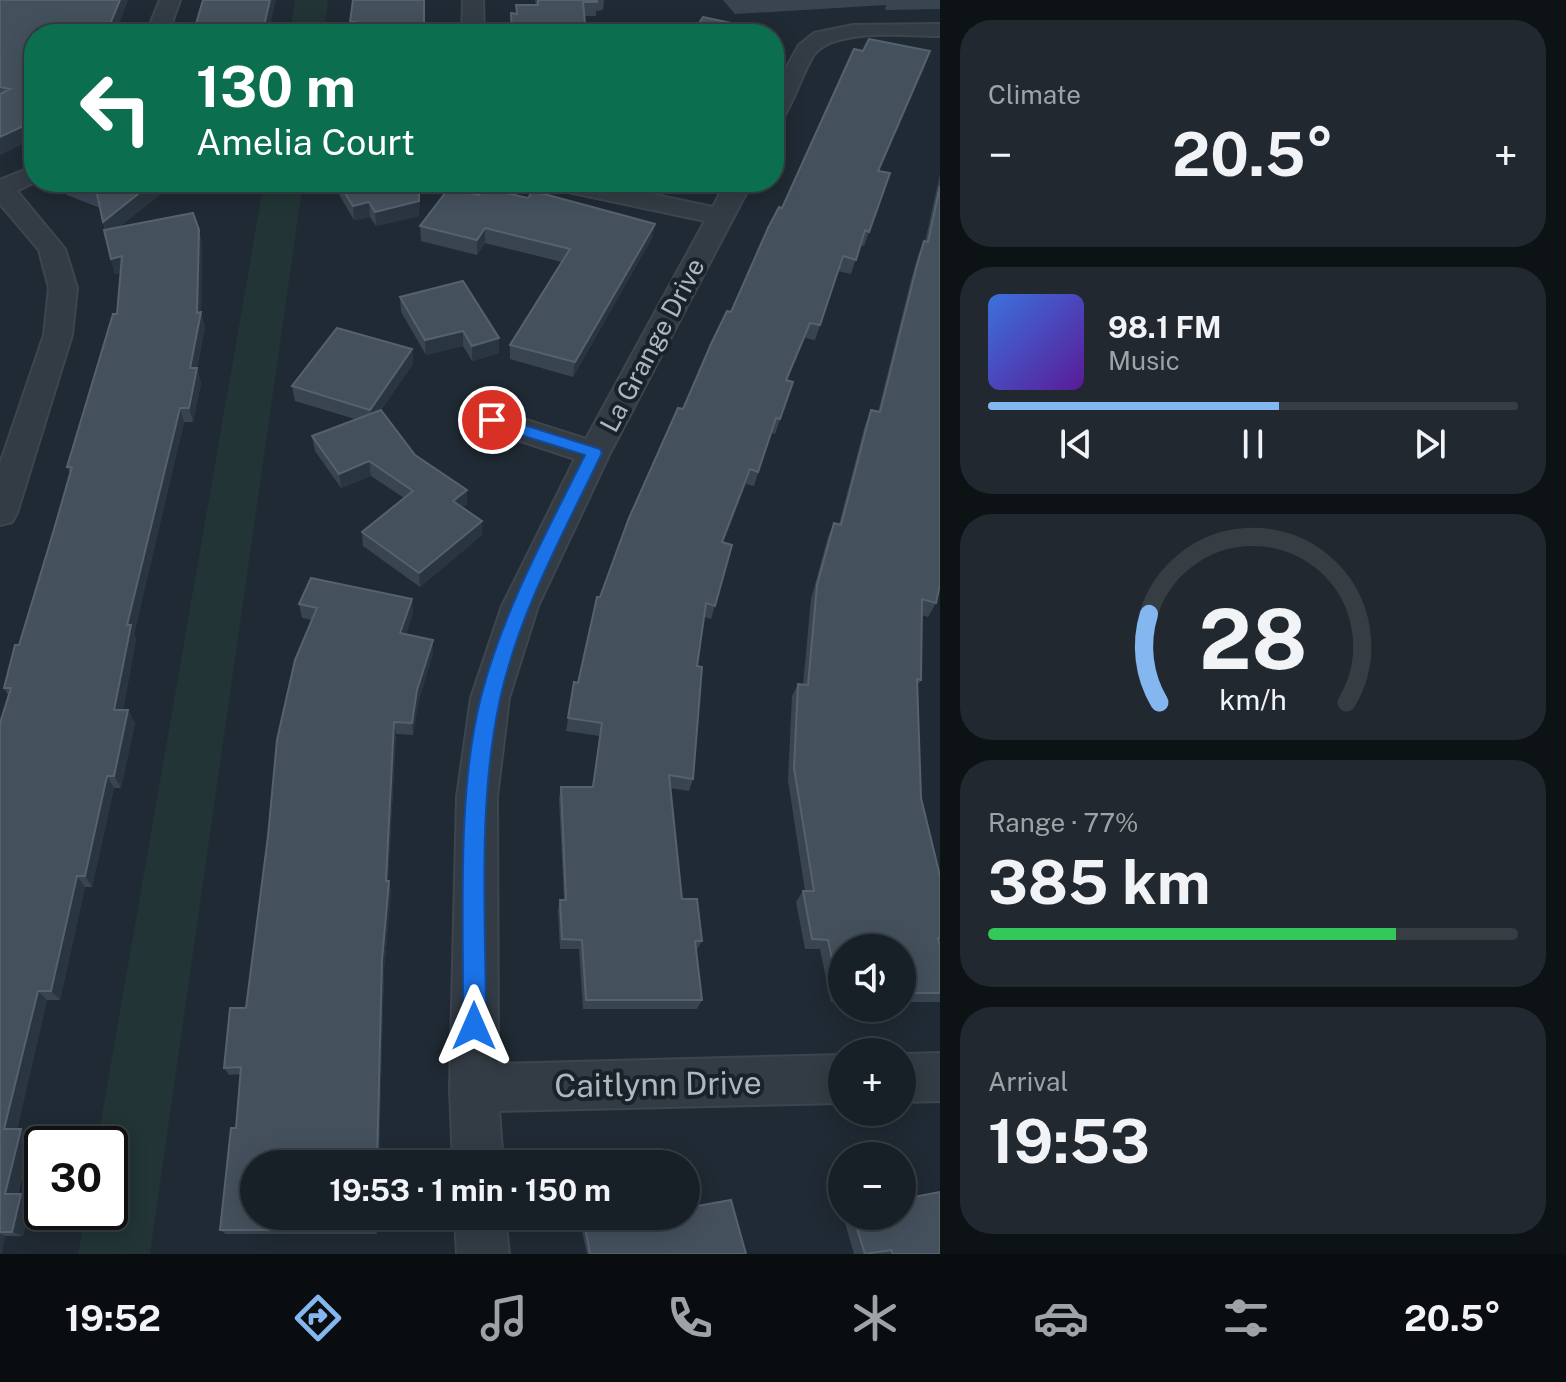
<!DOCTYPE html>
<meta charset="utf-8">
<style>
:root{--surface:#182027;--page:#21282f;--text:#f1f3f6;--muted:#9fa3a7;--line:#363e44;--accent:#84b6f0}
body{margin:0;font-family:"Public Sans",sans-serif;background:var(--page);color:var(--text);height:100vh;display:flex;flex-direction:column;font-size:30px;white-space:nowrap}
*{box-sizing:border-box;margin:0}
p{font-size:26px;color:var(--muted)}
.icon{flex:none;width:44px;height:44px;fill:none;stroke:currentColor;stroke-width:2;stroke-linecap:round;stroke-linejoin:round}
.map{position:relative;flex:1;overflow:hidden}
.panel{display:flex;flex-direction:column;gap:20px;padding:20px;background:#0d1215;width:626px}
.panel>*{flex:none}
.hud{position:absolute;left:24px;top:24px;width:760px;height:168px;border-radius:32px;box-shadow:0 4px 20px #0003,0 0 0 2px var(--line);background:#0b6e4f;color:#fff;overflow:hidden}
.controls{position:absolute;left:828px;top:934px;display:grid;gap:16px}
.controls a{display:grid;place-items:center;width:88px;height:88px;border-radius:50%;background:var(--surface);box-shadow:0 4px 20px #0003,0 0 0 2px var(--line);font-size:40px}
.speed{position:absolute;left:24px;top:1126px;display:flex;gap:16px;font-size:40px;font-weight:700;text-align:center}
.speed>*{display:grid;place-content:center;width:104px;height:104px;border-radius:50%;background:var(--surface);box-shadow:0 4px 20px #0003,0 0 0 2px var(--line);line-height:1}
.speed .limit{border:4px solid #111;border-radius:12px;background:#fff;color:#111}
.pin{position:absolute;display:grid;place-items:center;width:68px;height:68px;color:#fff;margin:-34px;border:4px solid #fff;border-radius:50%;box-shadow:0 2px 8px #0007}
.me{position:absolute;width:88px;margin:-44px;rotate:0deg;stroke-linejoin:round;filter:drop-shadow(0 0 6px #0008)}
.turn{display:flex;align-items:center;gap:28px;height:168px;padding:0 40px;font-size:36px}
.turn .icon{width:104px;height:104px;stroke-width:2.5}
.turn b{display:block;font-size:56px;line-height:68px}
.big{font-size:60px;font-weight:700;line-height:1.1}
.panel .tile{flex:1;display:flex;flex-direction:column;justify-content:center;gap:12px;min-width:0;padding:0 28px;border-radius:32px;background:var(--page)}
.panel .dial{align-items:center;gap:0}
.dial svg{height:208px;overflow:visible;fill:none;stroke:var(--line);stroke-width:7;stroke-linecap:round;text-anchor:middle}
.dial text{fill:var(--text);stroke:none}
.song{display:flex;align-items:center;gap:24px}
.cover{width:96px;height:96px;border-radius:12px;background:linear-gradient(135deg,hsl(220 70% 55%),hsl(270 70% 35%))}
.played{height:8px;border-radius:4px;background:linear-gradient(90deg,var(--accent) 55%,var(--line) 55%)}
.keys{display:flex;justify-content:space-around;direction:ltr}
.heat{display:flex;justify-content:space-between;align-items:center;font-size:44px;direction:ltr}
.charge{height:12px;border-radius:6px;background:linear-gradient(90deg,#34c759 77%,var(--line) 0)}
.trip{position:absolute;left:240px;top:1150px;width:460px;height:80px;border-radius:40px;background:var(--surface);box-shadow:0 4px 20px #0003,0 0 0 2px var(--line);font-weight:700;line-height:80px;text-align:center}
.menu{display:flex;height:128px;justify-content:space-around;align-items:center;background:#0a0d10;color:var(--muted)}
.menu .icon{width:56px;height:56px}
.menu .current{color:var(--accent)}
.menu b{font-size:36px;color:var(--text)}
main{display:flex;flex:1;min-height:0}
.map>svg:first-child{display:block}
.green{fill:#223435}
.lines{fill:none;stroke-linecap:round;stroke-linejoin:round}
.minor-casing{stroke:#3d454e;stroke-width:4}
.minor{fill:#333c45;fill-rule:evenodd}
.wall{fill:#384551}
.shaded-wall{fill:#293540}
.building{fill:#44515d;stroke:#55616d;stroke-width:2}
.route{fill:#1a73e8;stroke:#114b97;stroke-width:2}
.labels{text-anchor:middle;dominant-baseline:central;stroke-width:8;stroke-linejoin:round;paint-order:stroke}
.street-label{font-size:26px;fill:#adb7c2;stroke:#192129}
.near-street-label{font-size:32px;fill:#adb7c2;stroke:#192129}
</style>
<main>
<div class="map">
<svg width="940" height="1254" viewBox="0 0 940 1254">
<rect width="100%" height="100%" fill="#202a34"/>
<path class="green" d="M295 0H328L324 34H290Z
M264 182H303L150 1254H78L86 1212H110V1144H97Z"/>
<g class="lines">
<defs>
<path id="minor" d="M160 0H180L168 34H146Z
M463 0H483L484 34H462Z
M940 24V36C908 36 832 27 813 56 801 76 795 100 782 119L774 121V90L799 45 814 33 853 25Z
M34 166 35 182 17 191 65 249 77 288 72 335 17 513 12 522 0 525V464L44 335 49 288 39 250 0 204V180Z
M546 182H594L713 207 726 182H752L610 453 538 606 509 698 497 797 498 1064 842 1055V1103L499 1111 503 1164H453L450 1088 457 797 471 698 502 606 575 459 481 428 477 420 481 412 492 409 586 439 705 221 559 190 550 187Z
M940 1053V1101L902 1102V1054Z
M455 1216H505L509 1254H457Z"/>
</defs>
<use href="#minor" class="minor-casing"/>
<use href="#minor" class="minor"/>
</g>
<path class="wall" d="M0 0H128L115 34H34V138L0 155Z
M535 0H604L603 10 596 11V16H584L586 34H511V13L516 14V5H536Z
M723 0H940V9L885 10 886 5 735 14Z
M425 14 424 34H351L350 22Z
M925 66 879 171 890 173 864 246H860L851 274 838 271 815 340 805 338 787 381 793 382 775 434 771 433 754 486 746 484 723 543 732 545 711 619 704 617 697 666 693 779 689 791 670 788 682 899 702 941 696 951 702 1000 697 1009H583L579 949H560L558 910 560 900H564L559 799 561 787H592L600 736 566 731 574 682 578 683 600 597 683 409 782 208Z
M940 174V584L936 603 928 617 922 615 921 680 917 686 921 798 940 876V1002H902V948H842V1002H831L820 949H805L796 902 803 891H805L788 780 792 696 798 684 803 685 811 599 828 537 834 523 839 524 865 425 871 410 878 412 911 280 918 256 924 241 925 242Z
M62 182H176L119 227 199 230 202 245 201 313 205 327 197 368 201 383 193 422H184L134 634 136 639 123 710H128L135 723 121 788H114L92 887H85L60 1000H47L17 1129 31 1136 18 1194H21L32 1198 23 1236H5L0 1254V723L8 695 4 688 19 645 70 473 67 467 117 314 121 272 115 274 111 259 100 208 67 195Z
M333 182H420L419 216 376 226 370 217 354 220 334 186Z
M479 195 528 198 655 224 652 238 573 377 510 359V345L562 262 485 243 477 255 421 241 420 226Z
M400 297 499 338V353L472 361 463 346 426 355 401 312Z
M412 349 413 364 381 410 415 455 467 504 462 508 482 521V535L420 587 363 546 362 532 404 498 371 476 341 488 315 451 312 436 355 419 295 401 292 386Z
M299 604 413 612 406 634 433 653 418 703 413 735 396 734 388 881H389L391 892 384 969 377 1234H226L220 1230 236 1128 241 1074 229 1075 224 1068 246 1008 312 620 302 618Z
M843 1216H902L940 1254H854Z
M585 1227 746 1254H587L582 1231Z"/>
<path class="shaded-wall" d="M120 0H128L115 34H106Z
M270 0H276L268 34H262Z
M930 51 925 66 873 185 878 171Z
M34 121V138L0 155V137Z
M153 182H176L107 236 103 222Z
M419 182H420L419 216 376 226 375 212Z
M369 202 370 217 354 220 353 206Z
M655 224 652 238 573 377 575 362Z
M485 228V243L477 255V240Z
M199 230 202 245 201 313 205 327 195 377 197 368 201 383 193 422 189 408 190 368 197 313Z
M122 256 127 271 115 274 111 259Z
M810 323 805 338 781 395 786 380Z
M463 331V346L426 355 425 340Z
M499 338V353L472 361V346Z
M412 349 413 364 371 424 370 410Z
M180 408 184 422 134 634 136 639 121 723 114 710 127 625Z
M369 461 371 476 341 488 339 474Z
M750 469 746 484 718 556 722 542Z
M467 490V504L453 516V501Z
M482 521V535L420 587 419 573Z
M412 599 413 612 402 646 400 633Z
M433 640V653L418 703 413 735 412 723 417 690Z
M128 710 135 723 121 788 114 776Z
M394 722 396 734 387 892 386 881Z
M107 776 114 788 92 887 85 876Z
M77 876 85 887 60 1000 51 991Z
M389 881 391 892 384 969 379 1164H377L382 960Z
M38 991 47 1000 15 1136 4 1129Z
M21 1129 31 1136 16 1199 5 1194Z
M21 1194 32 1198 23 1236 12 1232Z
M375 1216H378L377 1234 375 1230Z
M0 1234 5 1236 2 1254H0Z"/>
<path class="building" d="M0 0H120L106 34H34V121L0 137V94L10 89 0 87Z
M203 0H270L262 34H193Z
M353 0H424V34H355L356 22H350Z
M538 0H597V2H583L586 34H512L511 13 517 14 516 5H538Z
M703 17 769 31 767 34H692Z
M869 39 930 51 878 171 890 173 869 232 865 230 856 260 843 256 820 325 810 323 786 380 793 382 780 419 776 418 758 472 750 469 722 542 732 545 715 606 706 603 697 666 702 667 693 779 669 775 682 899H697L702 941H695L702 1000H586L582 940 562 939 560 900H566L561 787H593L602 723 568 718 574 682 578 683 597 597H600L629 518 678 408 683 409 711 344 727 311 731 312 768 228 779 207 782 208 854 49 863 51Z
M66 182H153L103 222 97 194Z
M338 182H419V201L375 212 369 202 353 206Z
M940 186V584L936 603 922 599 921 680 917 679 921 798 940 876V938H938L940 946V993H902V948H842V993H839L828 940 812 939 803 891H814L794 768 798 684 808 685 817 585 834 523 841 525 871 410 880 412 917 265 924 241 928 242Z
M449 188 479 195 484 188 528 198 533 191 655 224 575 362 510 345 570 249 485 228 477 240 420 226Z
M193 213 199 230 197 313 201 312 190 368H197L189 408H180L127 625H131L114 710H128L114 776H107L85 876H77L51 991H38L4 1129H21L5 1194H21L12 1232H0V723L11 688H4L15 645H19L53 533 72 467H67L113 314H117L122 256 111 259 104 230Z
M463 281 499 338 472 346 463 331 425 340 400 297Z
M337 328 412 349 370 410 292 386Z
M381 410 415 455 467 490 453 501 482 521 419 573 362 532 413 491 369 461 339 474 312 436Z
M311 578 412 599 400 633 433 640 417 690 412 723 394 722 386 881H389L382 960 377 1164H254V1216H375V1230H220L231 1128H236L241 1067 224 1068 230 1008H246L268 836 277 740 295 660 317 608 299 604Z
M940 1192V1254H893L891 1250 865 1254 853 1216H902V1199Z
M731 1200 746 1254H590L585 1227 644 1216H686V1208Z"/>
<path class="route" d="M492 415 600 449 602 453C564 532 519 612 500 699 477 805 486 918 486 1026L482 1034 474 1038 466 1034 463 1026C464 924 456 795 481 697 503 611 546 534 585 455L486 424V417Z"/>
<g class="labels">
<g class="street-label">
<text transform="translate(652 345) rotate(-62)">La Grange Drive</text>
</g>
<g class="near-street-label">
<text transform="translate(658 1084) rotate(-1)">Caitlynn Drive</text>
</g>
</g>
</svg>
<div class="controls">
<a><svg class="icon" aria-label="sound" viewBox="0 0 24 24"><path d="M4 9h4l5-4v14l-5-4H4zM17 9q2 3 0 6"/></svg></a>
<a>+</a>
<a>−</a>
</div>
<div class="speed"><div class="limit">30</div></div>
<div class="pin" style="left:492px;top:420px;background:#d93025"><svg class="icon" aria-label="arrive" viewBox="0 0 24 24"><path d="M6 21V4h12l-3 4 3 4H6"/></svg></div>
<svg class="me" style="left:474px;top:1026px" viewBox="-20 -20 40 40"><path d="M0-17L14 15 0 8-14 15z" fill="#1a73e8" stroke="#fff" stroke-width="4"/></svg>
<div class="trip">19:53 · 1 min · 150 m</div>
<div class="hud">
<div class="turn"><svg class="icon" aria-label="left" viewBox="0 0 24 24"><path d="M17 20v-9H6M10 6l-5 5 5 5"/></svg><div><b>130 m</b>Amelia Court</div></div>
</div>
</div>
<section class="panel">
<div class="tile"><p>Climate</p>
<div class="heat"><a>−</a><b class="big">20.5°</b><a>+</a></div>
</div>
<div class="tile">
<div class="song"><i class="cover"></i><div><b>98.1 FM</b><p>Music</p></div></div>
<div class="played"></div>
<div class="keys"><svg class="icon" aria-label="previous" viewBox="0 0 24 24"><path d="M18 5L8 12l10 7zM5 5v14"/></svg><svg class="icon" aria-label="pause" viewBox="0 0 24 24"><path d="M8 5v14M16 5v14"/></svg><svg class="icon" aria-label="next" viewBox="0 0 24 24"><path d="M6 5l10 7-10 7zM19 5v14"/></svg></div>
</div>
<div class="tile dial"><svg viewBox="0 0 100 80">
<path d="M14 69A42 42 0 1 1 86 69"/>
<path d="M14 69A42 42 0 0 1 10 35" stroke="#84b6f0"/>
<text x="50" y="56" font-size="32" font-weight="700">28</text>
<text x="50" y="72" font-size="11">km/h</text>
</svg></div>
<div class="tile"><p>Range · 77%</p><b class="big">385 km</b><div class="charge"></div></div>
<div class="tile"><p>Arrival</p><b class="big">19:53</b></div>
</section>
</main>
<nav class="menu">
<b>19:52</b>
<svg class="icon current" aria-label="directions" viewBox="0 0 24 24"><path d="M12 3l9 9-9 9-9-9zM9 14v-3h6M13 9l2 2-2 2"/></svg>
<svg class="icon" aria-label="music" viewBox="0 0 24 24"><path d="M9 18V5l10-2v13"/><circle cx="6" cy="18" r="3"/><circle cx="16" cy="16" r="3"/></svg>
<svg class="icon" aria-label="phone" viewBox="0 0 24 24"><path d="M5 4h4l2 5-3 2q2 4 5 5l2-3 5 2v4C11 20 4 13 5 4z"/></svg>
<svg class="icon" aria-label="climate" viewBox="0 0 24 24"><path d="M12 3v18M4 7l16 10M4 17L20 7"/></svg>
<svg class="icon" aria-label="car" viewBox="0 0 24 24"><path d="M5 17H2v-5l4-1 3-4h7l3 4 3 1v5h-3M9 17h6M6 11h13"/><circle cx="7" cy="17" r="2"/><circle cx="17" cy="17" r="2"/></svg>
<svg class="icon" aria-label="filters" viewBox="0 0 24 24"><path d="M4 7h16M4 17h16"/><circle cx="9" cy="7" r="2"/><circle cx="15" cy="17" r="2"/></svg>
<b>20.5°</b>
</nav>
